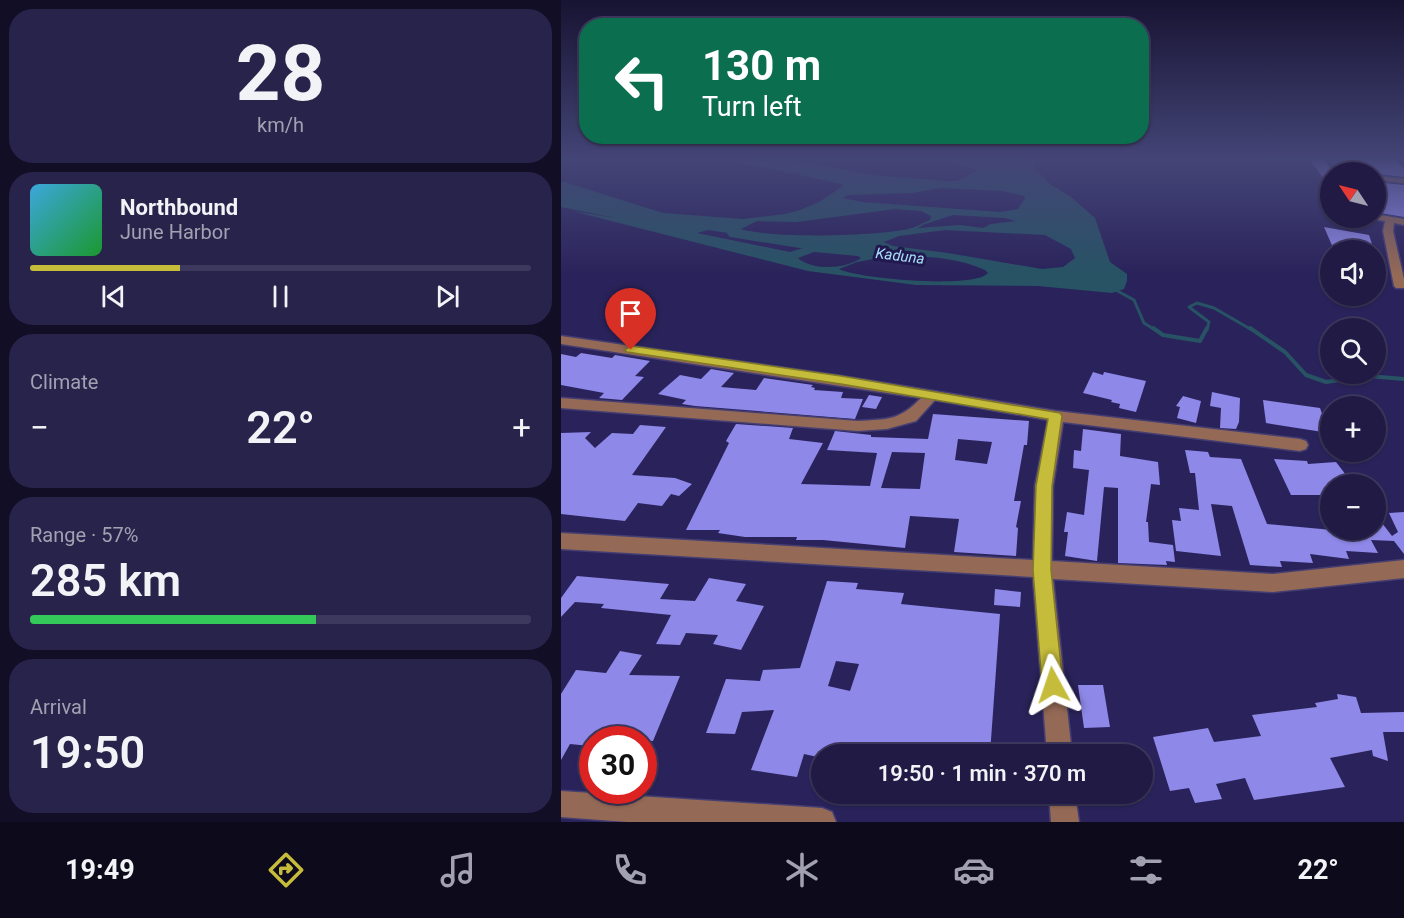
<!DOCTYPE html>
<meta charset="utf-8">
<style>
:root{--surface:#201a44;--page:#28234b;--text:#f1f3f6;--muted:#a2a1b2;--line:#3d385d;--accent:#c6bc3c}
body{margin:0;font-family:Roboto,sans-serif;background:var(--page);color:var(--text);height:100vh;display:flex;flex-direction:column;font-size:22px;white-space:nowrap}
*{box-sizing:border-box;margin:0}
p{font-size:20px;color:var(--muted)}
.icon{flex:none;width:33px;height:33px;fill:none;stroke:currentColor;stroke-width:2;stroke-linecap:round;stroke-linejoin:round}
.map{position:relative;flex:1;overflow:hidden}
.sheet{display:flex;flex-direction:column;gap:9px;padding:9px;background:#120e25;width:561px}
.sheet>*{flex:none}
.hud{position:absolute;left:18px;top:18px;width:570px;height:126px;border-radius:24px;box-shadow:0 2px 4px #0004,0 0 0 2px var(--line);background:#0b6e4f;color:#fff;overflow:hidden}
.needle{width:39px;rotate:305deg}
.fabs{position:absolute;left:759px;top:162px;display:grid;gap:12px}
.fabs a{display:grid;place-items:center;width:66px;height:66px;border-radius:50%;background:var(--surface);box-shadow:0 2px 4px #0004,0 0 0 2px var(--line);font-size:30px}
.speed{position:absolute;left:18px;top:726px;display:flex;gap:12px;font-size:30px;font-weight:700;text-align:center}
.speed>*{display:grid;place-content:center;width:78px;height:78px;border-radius:50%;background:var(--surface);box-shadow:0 2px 4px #0004,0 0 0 2px var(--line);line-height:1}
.speed .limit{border:9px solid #d22;background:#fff;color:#111}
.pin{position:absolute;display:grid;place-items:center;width:51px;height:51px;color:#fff;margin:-62px -26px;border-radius:50% 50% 50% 0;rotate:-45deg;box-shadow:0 0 6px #0007}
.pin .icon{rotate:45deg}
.me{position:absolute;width:66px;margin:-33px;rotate:355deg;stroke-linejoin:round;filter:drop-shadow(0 0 4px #0008)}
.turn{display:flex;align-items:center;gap:21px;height:126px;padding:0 24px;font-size:27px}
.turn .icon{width:78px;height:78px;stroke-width:2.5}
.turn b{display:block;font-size:42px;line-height:51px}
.big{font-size:45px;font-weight:600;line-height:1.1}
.sheet .card{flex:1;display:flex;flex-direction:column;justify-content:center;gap:9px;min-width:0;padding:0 21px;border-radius:24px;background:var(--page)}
.sheet .dial{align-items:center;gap:0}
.dial b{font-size:78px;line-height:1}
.song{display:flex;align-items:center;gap:18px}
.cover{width:72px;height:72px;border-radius:9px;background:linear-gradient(135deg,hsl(200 70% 55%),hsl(130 70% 35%))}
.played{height:6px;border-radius:3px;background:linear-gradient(90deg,var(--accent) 30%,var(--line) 30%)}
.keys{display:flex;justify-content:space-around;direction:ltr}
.heat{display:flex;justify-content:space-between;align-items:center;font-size:33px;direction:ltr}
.charge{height:9px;border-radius:4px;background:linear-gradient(90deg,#34c759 57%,var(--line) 0)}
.trip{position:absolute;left:250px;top:744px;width:342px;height:60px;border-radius:30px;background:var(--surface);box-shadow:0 2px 4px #0004,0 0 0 2px var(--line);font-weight:600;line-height:60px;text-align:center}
.tabs{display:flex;height:96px;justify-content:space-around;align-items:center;background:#0d0a1b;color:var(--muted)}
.tabs .icon{width:42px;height:42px}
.tabs .on{color:var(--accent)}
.tabs b{font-size:27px;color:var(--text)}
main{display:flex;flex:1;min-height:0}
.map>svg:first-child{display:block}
.water{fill:#275364;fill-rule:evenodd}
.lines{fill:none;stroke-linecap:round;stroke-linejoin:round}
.stream-far1{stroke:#275364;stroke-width:3}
.stream{stroke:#275364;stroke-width:4}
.river{fill:#275364;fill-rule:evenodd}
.building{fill:#8e88e8;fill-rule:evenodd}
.minor-casing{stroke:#443e72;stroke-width:3}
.minor{fill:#946956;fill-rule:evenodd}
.route{fill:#c6bc3c;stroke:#817a27;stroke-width:1.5}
.labels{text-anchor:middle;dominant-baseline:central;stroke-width:6;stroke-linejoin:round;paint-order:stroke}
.far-water-label{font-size:15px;font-style:italic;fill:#a5dff7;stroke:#21184f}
</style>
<main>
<section class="sheet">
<div class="card dial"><b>28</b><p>km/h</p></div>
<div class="card">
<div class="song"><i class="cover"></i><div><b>Northbound</b><p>June Harbor</p></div></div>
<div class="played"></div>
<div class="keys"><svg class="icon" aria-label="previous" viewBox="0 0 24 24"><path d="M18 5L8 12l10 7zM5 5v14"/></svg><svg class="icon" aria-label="pause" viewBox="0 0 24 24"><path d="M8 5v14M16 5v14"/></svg><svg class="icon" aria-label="next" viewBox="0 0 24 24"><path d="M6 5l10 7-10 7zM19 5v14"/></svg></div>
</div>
<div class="card"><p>Climate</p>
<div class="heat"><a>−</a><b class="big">22°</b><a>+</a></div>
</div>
<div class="card"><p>Range · 57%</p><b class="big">285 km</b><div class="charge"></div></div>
<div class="card"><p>Arrival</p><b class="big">19:50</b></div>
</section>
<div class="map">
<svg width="843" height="822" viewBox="0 0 843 822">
<rect width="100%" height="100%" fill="#2a235b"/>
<path class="water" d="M156 159H200L270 167 310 175 386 181H396L418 170 378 159H459L467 163 469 159H476L473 168 489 184 510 197 534 218 549 262 566 274V281L563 289 551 293 477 286 355 285 247 271 11 211 55 218 0 207V181L102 213 182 219 224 214 239 210 258 202 282 186 280 184 208 168ZM380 188 442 191 463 196 464 198 457 209 439 212 302 202 281 198 287 195 351 193ZM334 209 360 211 370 216 369 220C362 223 355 227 347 229 316 236 208 239 180 229L196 221 235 222ZM392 215 444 218 455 221 430 224 422 228 399 225 357 228 364 224ZM147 230 239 244 242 248 229 252 136 233ZM384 230 484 235 510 249 514 258 502 267 481 269 387 253 332 246 323 242 338 236ZM253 252 297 256 300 258C285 269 251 271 237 258ZM322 257C354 255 395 256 424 270L427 273C414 289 297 279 278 269L296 262Z"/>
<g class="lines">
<path class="stream-far1" d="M553 289 573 300 583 323 594 330
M646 330 648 322 628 307 636 303 653 308 691 330"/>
<path class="stream" d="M592 328 602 335 639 341 646 328
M689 328 724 352 745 375 765 382 807 376 843 379"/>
<path class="river" d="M174 229 270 243 278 248 270 253 169 237 166 234 169 231Z"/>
</g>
<path class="building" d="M748 159H763L770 170V188Z
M796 159H833L843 168V177L800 172Z
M814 182 843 185V217L819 213 814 197Z
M763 227 808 235 813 250H773Z
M20 353 51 358 54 355 89 361 74 376 83 377 61 400 38 398 43 393 0 385V354L15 357Z
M150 369 173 373 160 387 195 390 203 378 252 385 250 387 254 388 253 390 282 392 280 398 302 399 294 419 134 406 121 404 125 400 97 394 119 375 140 379Z
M532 372 542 375 543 372 585 381 575 412 558 408 559 404 550 402 551 400 522 393Z
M651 392 679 398 678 422 675 429 659 428 660 408 649 406Z
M308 395 321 397 315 409 301 407Z
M622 396 640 401 635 423 616 418 619 407 615 406Z
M702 400 759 408 768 433 705 423Z
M372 414 468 421 466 445H463L453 501H460L455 527 457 528 455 556 393 552 398 519 349 516 344 548 262 540H235L236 537H184L157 533 159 530H125L168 443 165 441 175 424 232 428 228 439 262 443 240 484 309 486 316 453 266 450 274 431 310 435V437L367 439ZM397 439 431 442 426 464 394 460ZM331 452 364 453 359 489 320 488Z
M79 425 105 427 71 475 114 478 131 484 118 496 110 494 101 506 77 503 64 521 0 514V433L30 432 24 438 34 448 51 433 72 434Z
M522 429 560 434 559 456 597 462 599 485 590 484 585 522H587L588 542 612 545 614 562 605 561 606 565 557 563V488L543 487 536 561 504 556 507 532H503L506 512 523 515 528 470 512 468 513 450 520 451Z
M624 450 647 452 649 457 680 459 706 524 782 531 814 530V514L831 536 837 532 828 513 843 512V554L833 541 810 540 817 553 785 551 788 559 749 554 752 563 719 561 721 567 689 565 671 506 650 504 660 556 615 551 611 520 620 521 618 508 638 510 634 473H629Z
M713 459 746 461 747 464 775 462 792 484H770V495H730Z
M16 576 108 584 99 599 134 601 148 578 185 584 175 601 203 606 180 650 152 644 157 635 125 633 119 645 95 644 110 615 40 608 43 604 14 602 0 617V598Z
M266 581 297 583 295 589 343 593 340 604 439 614 429 754H383L384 746 358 742 356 754H261V758L243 754 236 777 190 770 213 710 181 712 174 734 145 733 165 679 199 681 202 670 239 668ZM275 661 298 664 289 691 267 686Z
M434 589 460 592 459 607 433 605Z
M59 651 81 655 68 675 119 676 92 741 32 740 29 746 9 744 0 760V694L15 670 45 673Z
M517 685H542L549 727 523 728Z
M776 694 795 697 800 713 843 712V732H822L827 761 812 756 811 750 769 758 784 787 693 800 684 778 655 784 661 799 634 803 628 788 609 791 592 737 647 728 653 742 700 736 691 715 756 707 754 703 777 699Z"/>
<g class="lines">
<defs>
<path id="minor" d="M785 159H793L798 172H790Z
M814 176 843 179V183L814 180Z
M814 214 843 219V225L833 223 832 231 843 279V288H835L833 286 822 231 824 221 811 219 814 218Z
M0 336 280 376 495 411 739 439 745 441 747 445 745 449 739 451 502 422 492 486 491 561 712 574 843 560V578L712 592 492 579 511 754H486L472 577 0 549V533L472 560 474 486 487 420 374 400 355 421 326 429 297 431 0 408V398L297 421C327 419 338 421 360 398L0 344Z
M0 791 261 808 271 812 275 822H66L0 817Z
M488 794H514L518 822H490Z"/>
</defs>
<use href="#minor" class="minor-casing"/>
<use href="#minor" class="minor"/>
</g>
<linearGradient id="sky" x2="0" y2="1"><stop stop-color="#171332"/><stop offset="0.58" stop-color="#444577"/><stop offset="1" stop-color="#444577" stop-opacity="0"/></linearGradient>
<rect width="843" height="275" fill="url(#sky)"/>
<path class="route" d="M70 346 280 376 499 413 501 416 491 486 490 570 502 685 499 693 492 696 484 693 481 685 472 570 475 486 487 419 280 384 66 352 64 350Z"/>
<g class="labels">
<g class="far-water-label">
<text transform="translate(339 256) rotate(7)">Kaduna</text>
</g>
</g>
</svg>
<div class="fabs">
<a><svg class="needle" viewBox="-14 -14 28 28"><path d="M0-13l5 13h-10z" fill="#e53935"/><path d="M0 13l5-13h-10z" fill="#a2a1b2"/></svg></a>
<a><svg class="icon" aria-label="sound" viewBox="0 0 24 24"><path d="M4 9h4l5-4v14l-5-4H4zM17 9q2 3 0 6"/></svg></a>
<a><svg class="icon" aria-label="search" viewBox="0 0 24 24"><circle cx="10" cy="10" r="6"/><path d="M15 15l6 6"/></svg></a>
<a>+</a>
<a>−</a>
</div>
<div class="speed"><div class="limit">30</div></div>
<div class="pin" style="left:70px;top:350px;background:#d93025"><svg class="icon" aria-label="arrive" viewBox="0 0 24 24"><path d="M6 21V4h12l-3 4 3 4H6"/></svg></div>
<svg class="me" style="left:492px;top:685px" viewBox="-20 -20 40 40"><path d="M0-17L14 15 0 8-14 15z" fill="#c6bc3c" stroke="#fff" stroke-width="4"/></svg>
<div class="trip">19:50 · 1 min · 370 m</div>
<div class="hud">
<div class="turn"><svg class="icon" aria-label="left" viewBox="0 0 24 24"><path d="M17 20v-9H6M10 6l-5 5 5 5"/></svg><div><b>130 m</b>Turn left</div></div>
</div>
</div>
</main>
<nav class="tabs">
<b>19:49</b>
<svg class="icon on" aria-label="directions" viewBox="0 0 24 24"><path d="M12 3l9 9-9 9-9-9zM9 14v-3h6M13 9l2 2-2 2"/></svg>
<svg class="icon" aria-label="music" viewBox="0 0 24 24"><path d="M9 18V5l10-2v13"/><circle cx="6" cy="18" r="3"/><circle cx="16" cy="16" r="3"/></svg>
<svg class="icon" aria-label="phone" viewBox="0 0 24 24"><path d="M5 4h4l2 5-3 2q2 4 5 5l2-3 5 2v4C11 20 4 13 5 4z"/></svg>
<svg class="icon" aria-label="climate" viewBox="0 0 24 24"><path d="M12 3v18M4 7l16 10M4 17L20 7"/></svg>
<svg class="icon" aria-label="car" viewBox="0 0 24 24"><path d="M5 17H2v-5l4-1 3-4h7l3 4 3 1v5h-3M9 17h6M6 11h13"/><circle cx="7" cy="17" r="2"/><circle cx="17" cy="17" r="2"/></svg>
<svg class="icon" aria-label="filters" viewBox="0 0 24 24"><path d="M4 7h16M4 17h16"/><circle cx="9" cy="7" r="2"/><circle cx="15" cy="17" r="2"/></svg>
<b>22°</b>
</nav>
